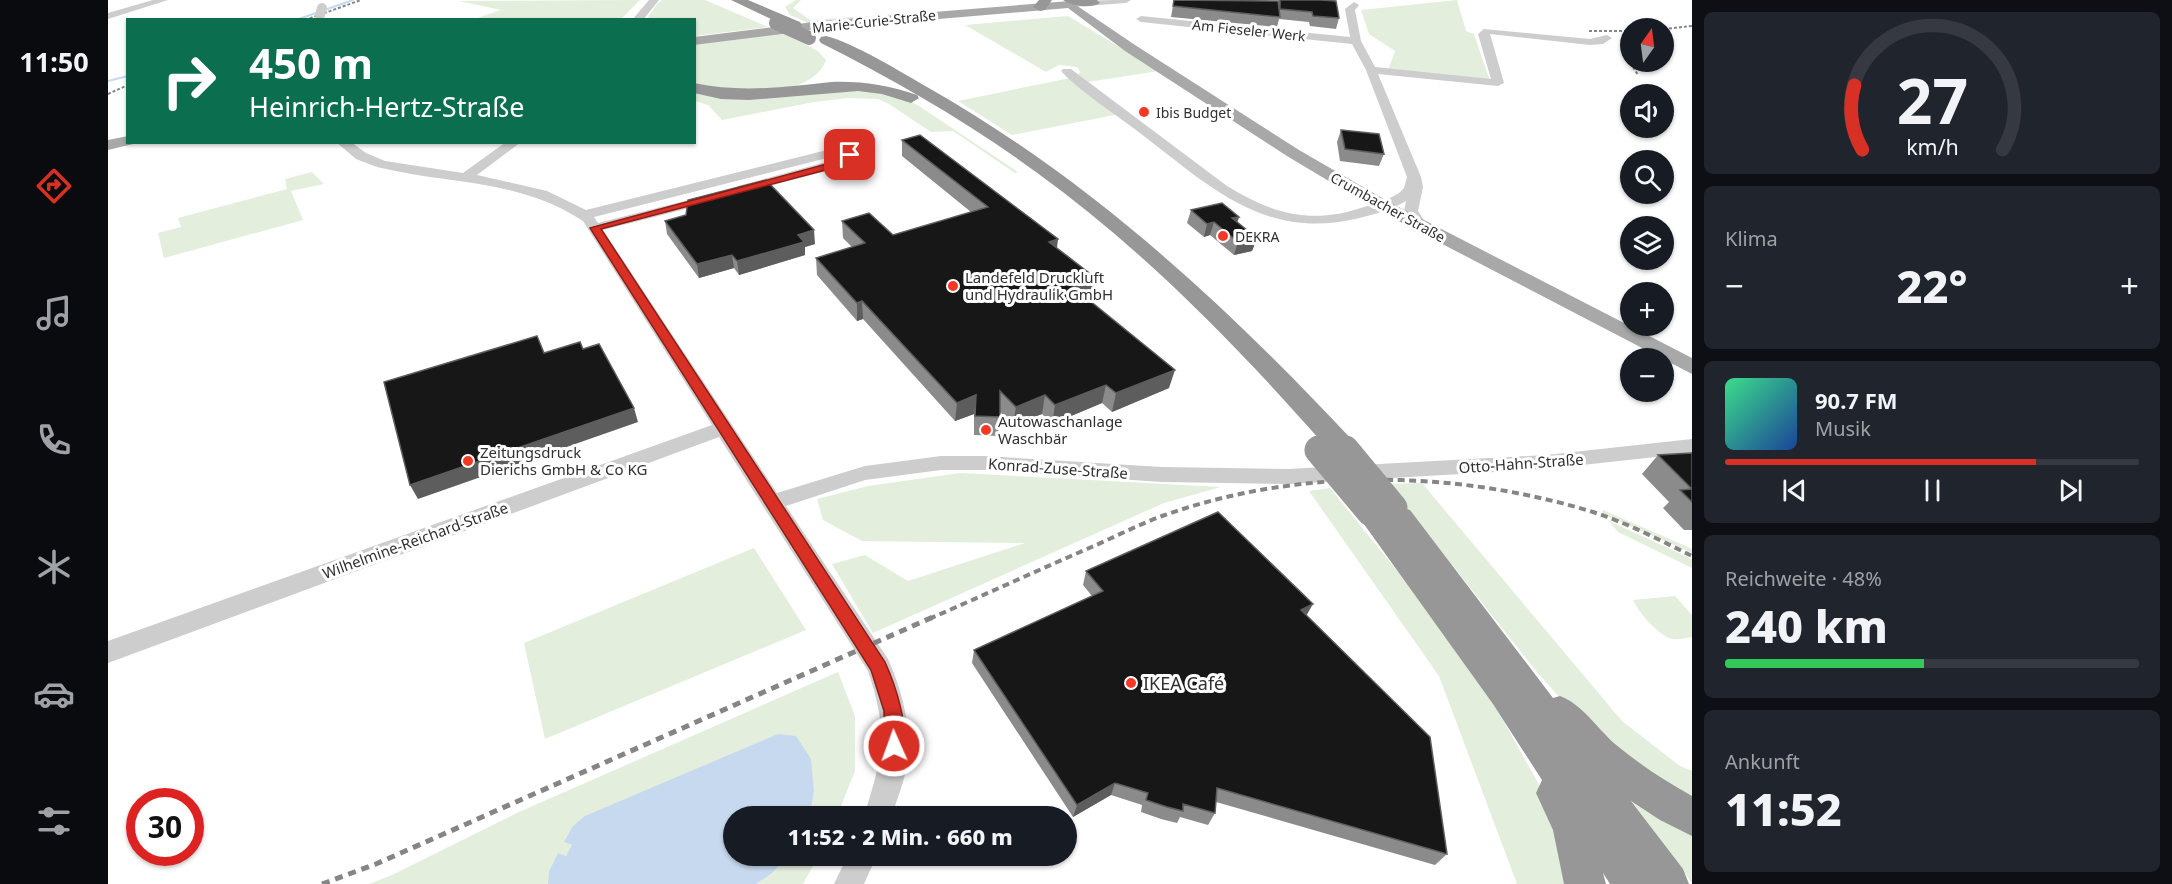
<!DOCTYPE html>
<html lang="de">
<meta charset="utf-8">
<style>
:root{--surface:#171b24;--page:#20242c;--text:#f1f3f6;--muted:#9ea1a6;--line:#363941;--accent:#d93025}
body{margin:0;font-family:"Noto Sans",sans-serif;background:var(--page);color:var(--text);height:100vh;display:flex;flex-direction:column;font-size:22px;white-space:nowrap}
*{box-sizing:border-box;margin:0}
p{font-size:20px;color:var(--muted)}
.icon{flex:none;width:33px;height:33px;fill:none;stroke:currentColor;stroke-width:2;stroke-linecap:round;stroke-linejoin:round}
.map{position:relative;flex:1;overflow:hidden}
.sheet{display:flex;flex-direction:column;gap:12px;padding:12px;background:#0d0f14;width:480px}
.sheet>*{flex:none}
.banner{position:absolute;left:18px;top:18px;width:570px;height:126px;border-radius:0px;box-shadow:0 2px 4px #0004;background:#0b6e4f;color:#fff;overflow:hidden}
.needle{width:39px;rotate:14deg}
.controls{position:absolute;left:1512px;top:18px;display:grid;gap:12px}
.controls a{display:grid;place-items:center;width:54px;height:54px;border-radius:50%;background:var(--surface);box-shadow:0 2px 4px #0004;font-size:30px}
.speed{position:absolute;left:18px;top:788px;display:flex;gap:12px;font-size:30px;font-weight:700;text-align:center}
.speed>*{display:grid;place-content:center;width:78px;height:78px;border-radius:50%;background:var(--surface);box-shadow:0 2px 4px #0004;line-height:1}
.speed .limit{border:9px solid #d22;background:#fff;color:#111}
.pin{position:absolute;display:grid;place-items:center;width:51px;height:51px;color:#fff;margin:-26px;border-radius:12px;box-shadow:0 3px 9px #0006}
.me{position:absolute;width:66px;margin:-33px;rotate:358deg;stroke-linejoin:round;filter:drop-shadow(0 0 4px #0008)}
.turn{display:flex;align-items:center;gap:21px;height:126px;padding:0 24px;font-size:27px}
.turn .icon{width:78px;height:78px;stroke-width:2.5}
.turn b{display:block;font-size:42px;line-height:51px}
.big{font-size:45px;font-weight:800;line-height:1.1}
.sheet .card{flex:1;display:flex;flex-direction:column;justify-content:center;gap:9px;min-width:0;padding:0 21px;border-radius:9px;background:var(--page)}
.sheet .dial{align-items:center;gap:0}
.dial svg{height:156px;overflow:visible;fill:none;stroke:var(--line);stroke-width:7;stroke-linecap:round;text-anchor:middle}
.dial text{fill:var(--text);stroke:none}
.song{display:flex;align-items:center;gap:18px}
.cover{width:72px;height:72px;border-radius:9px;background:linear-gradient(135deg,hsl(150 70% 55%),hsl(220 70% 35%))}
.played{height:6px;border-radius:3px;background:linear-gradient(90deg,var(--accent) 75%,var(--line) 75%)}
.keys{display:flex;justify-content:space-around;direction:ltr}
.heat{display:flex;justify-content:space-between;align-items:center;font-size:33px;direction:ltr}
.charge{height:9px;border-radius:4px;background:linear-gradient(90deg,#34c759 48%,var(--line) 0)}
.trip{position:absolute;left:615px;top:806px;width:354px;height:60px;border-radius:30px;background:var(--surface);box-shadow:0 2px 4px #0004;font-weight:800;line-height:60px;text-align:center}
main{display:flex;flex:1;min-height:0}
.tab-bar{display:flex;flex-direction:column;width:108px;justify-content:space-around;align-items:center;background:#090b0e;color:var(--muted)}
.tab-bar .icon{width:42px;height:42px}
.tab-bar .current{color:var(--accent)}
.tab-bar b{font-size:27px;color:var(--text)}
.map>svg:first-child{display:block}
.green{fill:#e3eedd}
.water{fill:#c7d9ef}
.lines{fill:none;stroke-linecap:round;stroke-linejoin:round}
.stream{stroke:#c7d9ef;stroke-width:2}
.minor{fill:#cdcdcd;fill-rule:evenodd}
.major{fill:#a8a8a8;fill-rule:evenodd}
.highway{fill:#979797;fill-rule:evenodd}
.rail-far2{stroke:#858585;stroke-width:2;stroke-dasharray:3 2;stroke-linecap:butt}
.rail-far1{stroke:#858585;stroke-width:4;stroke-dasharray:7 4.5;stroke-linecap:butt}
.rail{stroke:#858585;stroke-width:5;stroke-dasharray:8 6;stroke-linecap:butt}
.minor-bridge{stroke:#cdcdcd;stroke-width:10}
.highway-bridge-far1{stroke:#979797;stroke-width:14}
.highway-bridge{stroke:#979797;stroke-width:29}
.wall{fill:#8b8b8b}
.shaded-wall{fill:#5d5d5d}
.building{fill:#171717;stroke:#5d5d5d;stroke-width:1.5}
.route{fill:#d93025;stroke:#8d1f18;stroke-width:1.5}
.poi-dot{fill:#f53823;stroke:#fff;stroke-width:2}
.labels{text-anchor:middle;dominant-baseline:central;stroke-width:6;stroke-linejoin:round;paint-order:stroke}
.far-street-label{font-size:14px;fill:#303030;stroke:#fff}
.far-poi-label{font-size:14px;fill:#303030;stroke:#fff;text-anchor:start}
.poi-label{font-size:15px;fill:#303030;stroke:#fff;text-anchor:start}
.street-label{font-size:15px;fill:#303030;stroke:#fff}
.near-poi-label{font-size:18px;fill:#303030;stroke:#fff;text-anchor:start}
</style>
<main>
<nav class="tab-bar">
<b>11:50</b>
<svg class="icon current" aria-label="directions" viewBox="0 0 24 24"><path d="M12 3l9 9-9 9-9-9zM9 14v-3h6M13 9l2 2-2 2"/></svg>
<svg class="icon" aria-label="music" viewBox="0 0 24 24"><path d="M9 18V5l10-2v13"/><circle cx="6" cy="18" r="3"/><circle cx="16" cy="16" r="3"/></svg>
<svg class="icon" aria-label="phone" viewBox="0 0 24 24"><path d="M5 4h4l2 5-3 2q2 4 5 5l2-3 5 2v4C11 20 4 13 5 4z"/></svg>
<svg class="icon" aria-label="climate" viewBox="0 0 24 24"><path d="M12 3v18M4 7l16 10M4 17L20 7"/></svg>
<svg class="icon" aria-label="car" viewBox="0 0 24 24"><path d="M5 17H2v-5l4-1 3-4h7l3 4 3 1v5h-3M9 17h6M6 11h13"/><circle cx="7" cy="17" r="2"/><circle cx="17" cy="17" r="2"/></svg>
<svg class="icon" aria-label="filters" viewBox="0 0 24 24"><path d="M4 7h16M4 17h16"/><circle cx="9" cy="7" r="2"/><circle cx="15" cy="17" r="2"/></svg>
</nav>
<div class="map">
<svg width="1584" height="884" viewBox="0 0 1584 884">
<rect width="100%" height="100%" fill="#fff"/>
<path class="green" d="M532 0 512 20 367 19 393 10 351 1Z
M555 0H597L660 27 587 36 586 20 539 19 549 4Z
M688 0H693L685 8 702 20 807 13 700 23 682 15 677 7Z
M1349 0 1358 31 1366 34 1382 81 1280 70 1287 51 1261 34 1253 10Z
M960 16 1051 71 980 82 970 75 972 72 969 67 951 65 938 72 857 25Z
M675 33 710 51 718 60C710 86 662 96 637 93 620 91 603 87 587 83L586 45Z
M962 78 1012 114 904 135 850 101Z
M745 87 793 96 811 106 910 172 907 173 845 131 823 132 781 104 770 99 740 98 706 102 614 120 600 105 587 101V92Z
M204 172 216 184 183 191 195 220 56 258 50 233 73 227 70 218 179 189 177 179Z
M852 473 1113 487 1056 503 765 633 724 564 757 555 800 581 917 543 754 541 715 520 709 499 760 486Z
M1314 483 1514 721 1572 766 1584 771V806L1477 726 1428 671 1280 484Z
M1222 488 1295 578 1386 704 1443 806 1465 884H1409L1331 676 1201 491Z
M1495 510 1580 547 1584 549V553L1494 514Z
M1501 521 1584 559V568L1510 532Z
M646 548 698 630 437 739 416 643Z
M1567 596 1584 615V637C1578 638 1570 640 1564 639 1550 635 1531 613 1525 600Z
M730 672 747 716V771L729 816H702L706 791 456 842 465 845 458 856 450 853 441 871 440 884H261L284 875 411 812Z
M1509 781 1584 830V883Z
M682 855H711L695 884H648L663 874Z"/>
<path class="water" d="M670 734 688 736 703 759 706 791 702 816H626V855H682L663 874 648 884H440L441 871 450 853 458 856 464 845 456 842 465 826 477 816Z"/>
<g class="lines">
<path class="stream" d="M188 20 245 0
M0 81 20 76"/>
<path class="minor" d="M45 0H60L0 19V13Z
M541 0H551L535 20H524Z
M1023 0 1018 3 964 7 959 4C971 0 1007 0 1023 0Z
M1246 2 1251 5 1247 10 1253 41 1267 67 1383 79 1370 34 1376 29 1482 39 1499 35 1504 38 1495 44 1482 45 1382 34 1396 83 1390 86 1270 74 1313 177 1315 187 1310 211 1319 225 1312 229 1307 228 1296 211 1298 201C1283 210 1264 215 1247 219 1155 240 1100 185 1032 133 1010 116 971 91 953 71L955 69H963L1119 186C1165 214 1203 225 1256 207 1268 204 1280 200 1291 193L1296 188 1299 177 1258 70 1244 44 1033 22 1028 19 1033 16 1242 37 1237 9Z
M228 142H243L258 153 277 161 355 173 398 142H413L369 175 439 191 478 210 731 147 747 152 749 159 741 165 635 193 630 192 628 189 630 186 736 157 730 155 723 157 486 217 490 223 604 194 611 198 609 201 495 230 669 493 757 466 833 456H878L1054 467 1180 469 1438 455 1584 439V453L1438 469 1180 484 1054 482 878 470H833L757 480 678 506 780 659C794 690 804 728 799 763 797 781 789 798 784 816H756C775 755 781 734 760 671L611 437 0 663V641L604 425 475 221C408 178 342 185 269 167L248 159Z
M740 855H769L756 884H726Z"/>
<path class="major" d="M962 1 1027 45 1191 150 1281 202 1584 358V374L1269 210 1179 156 1017 51 960 8 713 29 586 45V37L713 21Z
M20 136V142H27L25 144 0 150V140Z"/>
<path class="highway" d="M623 0H640L692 22 694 25 692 28H682Z
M931 0H944L937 10 932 11 925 7Z
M955 0H989L992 3C983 9 963 6 955 0Z
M718 36C746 43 793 72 819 87 983 180 1119 306 1247 443L1251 450 1247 457 1237 460 1227 457C1136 353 1040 253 928 172 860 122 788 81 713 43L711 40 713 37Z
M723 82C754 81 779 85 809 95L811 98 803 103 774 94 750 91 641 100 613 99 586 93V83C633 93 676 87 723 82Z
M1263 501 1273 504 1280 513 1282 510 1292 507 1302 510 1445 698 1452 696C1474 704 1489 728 1507 744 1531 764 1557 781 1584 796V836L1552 820 1523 801 1575 869 1581 884H1502L1495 873 1498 884H1456L1445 830 1428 793 1434 780 1385 704 1253 520 1248 512 1253 504Z"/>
<path class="rail-far2" d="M197 20 253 0
M1556 29 1584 26
M1481 31H1522
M1522 41 1518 45V56L1530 75
M0 94 20 85"/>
<path class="rail-far1" d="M821 619C874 596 926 572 979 549 1005 538 1031 524 1057 515 1193 467 1348 470 1485 512 1519 523 1552 540 1584 556"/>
<path class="rail" d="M214 884 268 864 825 617"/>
<path class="minor-bridge" d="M212 15 214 8"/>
<path class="highway-bridge-far1" d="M668 23 701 38"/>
<path class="highway-bridge" d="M1211 450 1263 512
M1237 450 1285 508"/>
</g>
<path class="wall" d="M1066 0 1170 1 1171 0H1213L1231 18 1228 29 1202 26 1201 22 1171 19 1169 27 1063 17Z
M1233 130 1276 154 1271 166 1232 161 1229 142Z
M794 140 949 248 986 297 980 299 1061 388 1004 412 994 403 944 424 934 414 905 425 892 412 890 436 866 435V414L847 421 755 319 749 321 709 275 708 258 744 247 735 238 734 221 785 235 863 212 794 156Z
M1083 210 1131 217 1129 222 1149 238 1144 251 1126 255 1102 235 1096 237 1079 223Z
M557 221 707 244 697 247V255L631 275 626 268 591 278 559 234Z
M1584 453V530H1576L1555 508 1561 502 1534 474 1550 455Z
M978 571 1198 615 1339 854 1327 865 1108 802 1107 813 1100 825 1072 817 1069 823 1053 819 1033 812 1034 805 1003 795 965 817 864 663 866 650 984 596 975 585Z"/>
<path class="shaded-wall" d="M1131 217 1127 230 1124 218Z
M1106 222 1102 235 1096 237 1099 224Z
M706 230 707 244 697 247V255L631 275 629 261 690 235Z
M1149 238 1144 251 1126 255 1130 242Z
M950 239 948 257 941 242Z
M624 255 626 268 591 278 589 264Z
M989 279 986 297 962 305 965 287Z
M754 301 755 319 749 321V303Z
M1067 370 1061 388 1004 412 1008 393Z
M998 385 994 403 944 424 947 405Z
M868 395 866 414 847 421 849 403Z
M937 395 934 414 905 425 908 407Z
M526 408 530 422 310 499 302 485Z
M1205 604 1197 618 1193 610Z
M1007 783 1003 795 965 817 969 805Z"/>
<path class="building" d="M1066 0 1170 1 1172 17 1065 6Z
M1172 0H1213L1228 1 1231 18 1205 16 1204 12 1172 9Z
M1233 130 1271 134 1276 154 1237 149Z
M812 135 950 239 941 242 989 279 965 287 1067 370 1008 393 998 385 947 405 937 395 908 407 892 391V417L867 416 868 395 849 403 754 301 749 303 708 258 757 243 734 221 761 213 785 235 880 207 794 140Z
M658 180 706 230 690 235 696 242 629 261 624 255 589 264 557 221 578 215 580 200Z
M1114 203 1131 217 1124 218 1149 238 1130 242 1106 222 1099 224 1083 210Z
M429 336 436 353 472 342 475 349 491 344 526 408 302 485 276 382Z
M1584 453V502L1572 490 1584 489 1550 455Z
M1110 512 1205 604 1193 610 1322 737 1339 854 1109 788 1107 813 1075 804V811L1059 807 1038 800 1040 793 1007 783 969 805 866 650 995 591 978 571Z"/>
<path class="route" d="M739 153H745L746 159 733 166 493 229 777 662C787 684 803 730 793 753L786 755 780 753 777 746 776 711 763 670 482 228 726 162 737 158Z"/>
<g class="poi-dot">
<circle cx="1036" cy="112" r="6"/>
<circle cx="1115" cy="236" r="6"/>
<circle cx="845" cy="286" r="6"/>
<circle cx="878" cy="430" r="6"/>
<circle cx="360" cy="461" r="6"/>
<circle cx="1023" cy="683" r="6"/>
</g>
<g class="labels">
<g class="far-street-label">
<text transform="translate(766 21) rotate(-6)">Marie-Curie-Straße</text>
<text transform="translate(1141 30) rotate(6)">Am Fieseler Werk</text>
<text transform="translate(1280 207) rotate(29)">Crumbacher Straße</text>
</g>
<g class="far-poi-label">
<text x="1048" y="112">Ibis Budget</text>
<text x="1127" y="236">DEKRA</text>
</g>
<g class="poi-label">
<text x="857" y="277">Landefeld Druckluft<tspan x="857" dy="17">und Hydraulik GmbH</tspan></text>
<text x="890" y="421">Autowaschanlage<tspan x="890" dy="17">Waschbär</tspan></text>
<text x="372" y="452">Zeitungsdruck<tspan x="372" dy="17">Dierichs GmbH &amp; Co KG</tspan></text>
</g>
<g class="street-label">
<text transform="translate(1413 463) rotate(-4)">Otto-Hahn-Straße</text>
<text transform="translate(950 468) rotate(4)">Konrad-Zuse-Straße</text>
<text transform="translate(307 540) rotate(-20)">Wilhelmine-Reichard-Straße</text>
</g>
<g class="near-poi-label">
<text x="1035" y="683">IKEA Café</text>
</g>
</g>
</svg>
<div class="controls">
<a><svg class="needle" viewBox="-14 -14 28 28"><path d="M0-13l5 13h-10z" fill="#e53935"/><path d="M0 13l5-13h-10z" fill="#9ea1a6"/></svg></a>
<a><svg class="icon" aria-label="sound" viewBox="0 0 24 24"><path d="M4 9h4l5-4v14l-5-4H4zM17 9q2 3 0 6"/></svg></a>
<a><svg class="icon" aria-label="search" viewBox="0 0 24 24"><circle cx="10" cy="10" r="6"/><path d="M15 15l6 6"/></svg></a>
<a><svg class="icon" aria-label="layers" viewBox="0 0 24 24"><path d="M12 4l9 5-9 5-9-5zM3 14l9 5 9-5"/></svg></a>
<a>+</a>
<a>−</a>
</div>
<div class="speed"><div class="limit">30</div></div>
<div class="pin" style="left:742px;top:155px;background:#d93025"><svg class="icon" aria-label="arrive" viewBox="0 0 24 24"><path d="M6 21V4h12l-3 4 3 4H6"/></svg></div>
<svg class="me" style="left:786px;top:746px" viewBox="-20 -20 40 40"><circle r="17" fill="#d93025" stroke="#fff" stroke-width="3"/><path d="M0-11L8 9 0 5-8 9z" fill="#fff"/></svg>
<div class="trip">11:52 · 2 Min. · 660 m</div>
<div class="banner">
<div class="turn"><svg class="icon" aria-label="right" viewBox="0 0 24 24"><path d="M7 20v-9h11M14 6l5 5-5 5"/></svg><div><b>450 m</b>Heinrich-Hertz-Straße</div></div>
</div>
</div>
<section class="sheet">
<div class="card dial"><svg viewBox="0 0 100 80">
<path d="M14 69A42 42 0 1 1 86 69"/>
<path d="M14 69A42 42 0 0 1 10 36" stroke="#d93025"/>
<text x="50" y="56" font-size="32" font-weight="700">27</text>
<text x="50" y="72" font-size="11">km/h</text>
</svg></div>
<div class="card"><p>Klima</p>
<div class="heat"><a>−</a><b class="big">22°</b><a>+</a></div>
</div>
<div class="card">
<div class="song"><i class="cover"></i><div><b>90.7 FM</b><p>Musik</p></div></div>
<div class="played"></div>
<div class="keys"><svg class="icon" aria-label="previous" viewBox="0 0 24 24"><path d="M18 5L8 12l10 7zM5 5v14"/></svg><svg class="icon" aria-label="pause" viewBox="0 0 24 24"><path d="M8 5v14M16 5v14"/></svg><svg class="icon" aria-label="next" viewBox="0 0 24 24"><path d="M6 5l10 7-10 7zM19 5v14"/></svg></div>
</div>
<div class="card"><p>Reichweite · 48%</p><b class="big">240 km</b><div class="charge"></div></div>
<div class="card"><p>Ankunft</p><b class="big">11:52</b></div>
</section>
</main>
